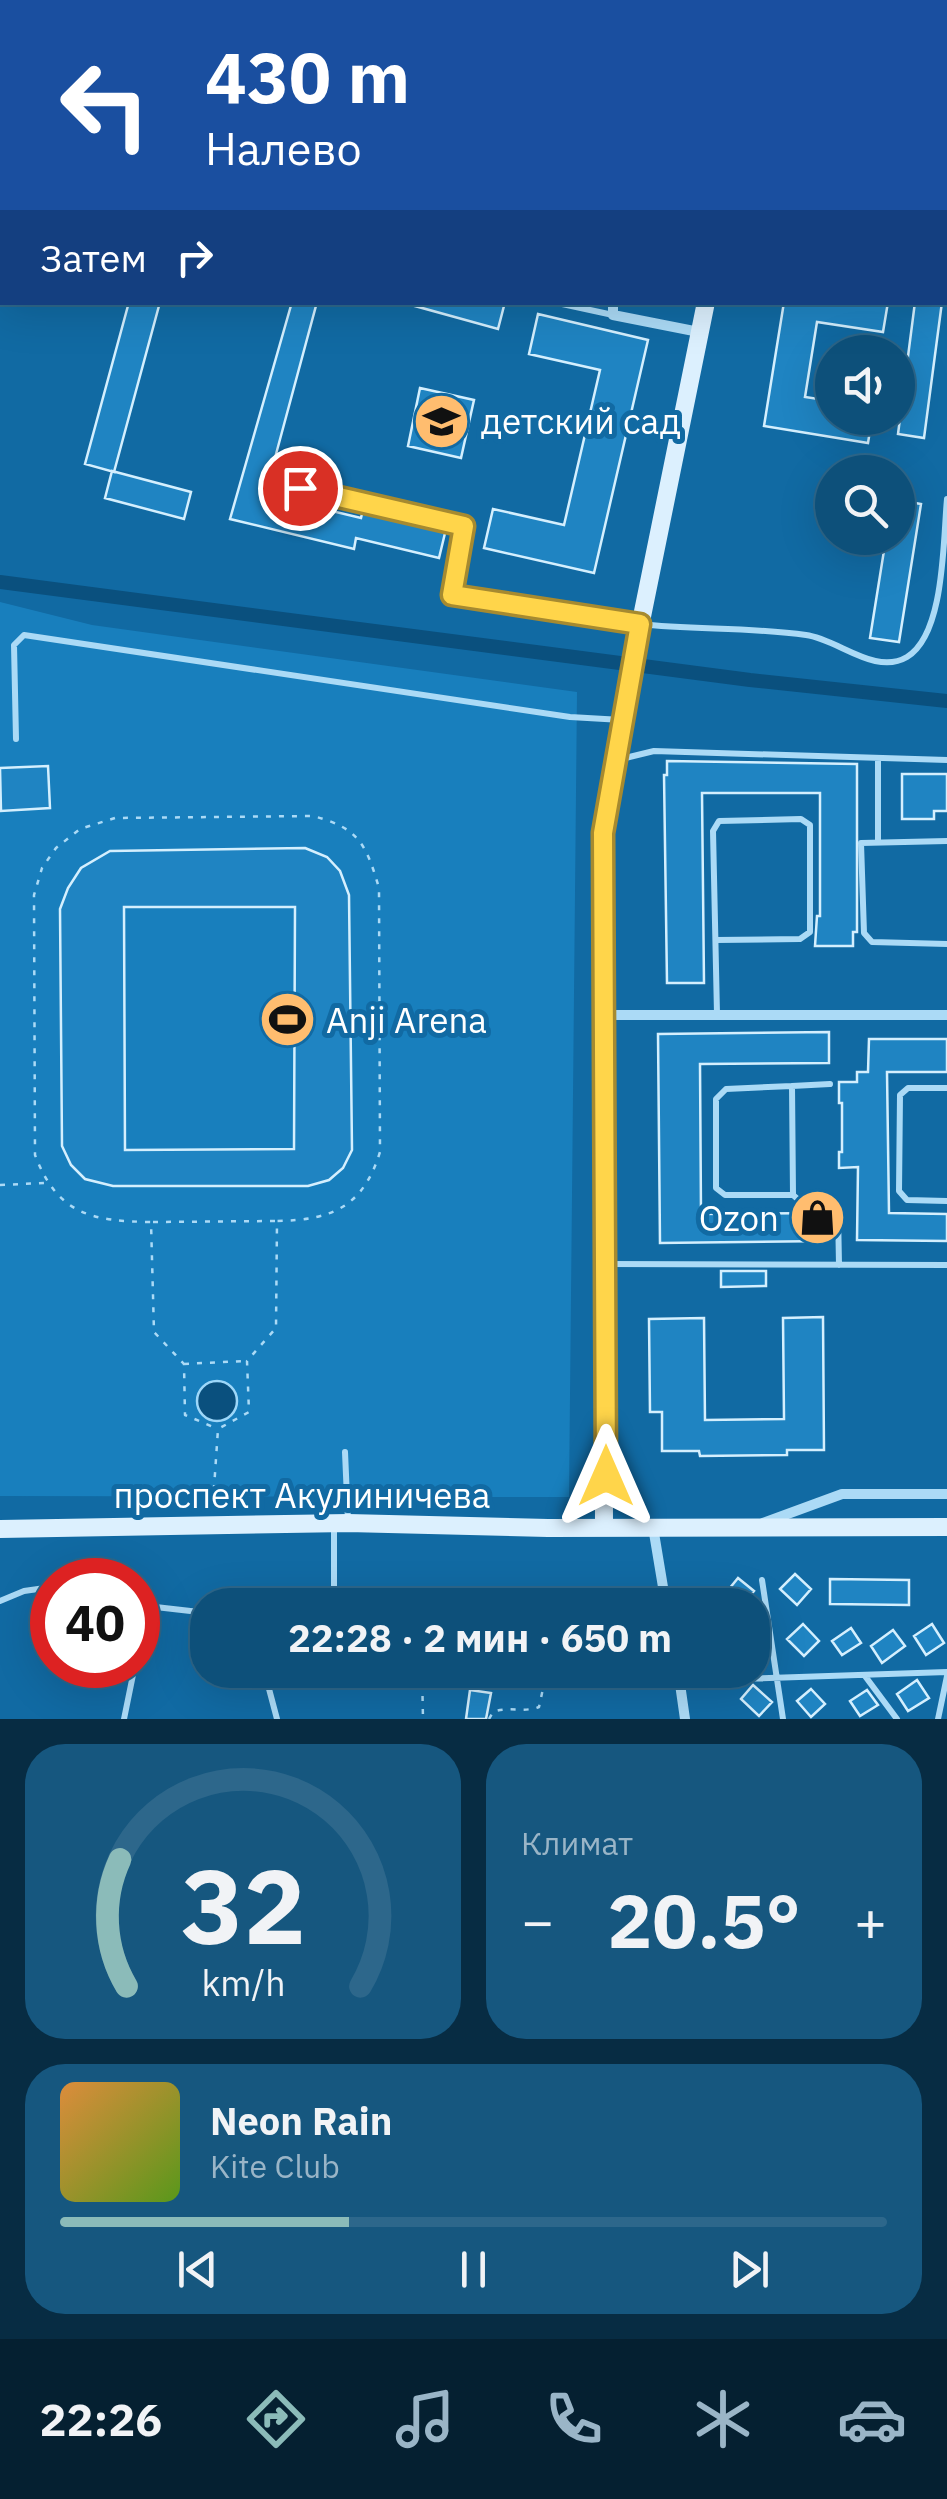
<!DOCTYPE html>
<html lang="ru">
<meta charset="utf-8">
<style>
:root{--surface:#0d507a;--page:#16577f;--text:#f1f3f6;--muted:#9ab5c7;--line:#2d678b;--accent:#8bbbb9}
body{margin:0;font-family:"IBM Plex Sans",sans-serif;background:var(--page);color:var(--text);height:100vh;display:flex;flex-direction:column;font-size:38px;white-space:nowrap}
*{box-sizing:border-box;margin:0}
p{font-size:32px;color:var(--muted)}
.icon{flex:none;width:55px;height:55px;fill:none;stroke:currentColor;stroke-width:2;stroke-linecap:round;stroke-linejoin:round}
.map{position:relative;height:1719px;overflow:hidden}
.sheet{display:flex;flex-direction:column;gap:25px;padding:25px;background:#072c43;flex:1}
.sheet>*{flex:none}
.hud{position:absolute;left:0px;top:0px;width:948px;height:305px;box-shadow:0 10px 40px #0002,0 0 0 2px var(--line);background:#1a4fa0;color:#fff;overflow:hidden}
.controls{position:absolute;left:815px;top:335px;display:grid;gap:20px}
.controls a{display:grid;place-items:center;width:100px;height:100px;border-radius:50%;background:var(--surface);box-shadow:0 10px 40px #0002,0 0 0 2px var(--line);font-size:50px}
.speed{position:absolute;left:30px;top:1558px;display:flex;gap:20px;font-size:50px;font-weight:700;text-align:center}
.speed>*{display:grid;place-content:center;width:130px;height:130px;border-radius:50%;background:var(--surface);box-shadow:0 10px 40px #0002,0 0 0 2px var(--line);line-height:1}
.speed .limit{border:15px solid #d22;background:#fff;color:#111}
.pin{position:absolute;display:grid;place-items:center;width:85px;height:85px;color:#fff;margin:-42px;border:5px solid #fff;border-radius:50%;box-shadow:0 2px 10px #0007}
.me{position:absolute;width:110px;margin:-55px;rotate:0deg;stroke-linejoin:round;filter:drop-shadow(0 0 8px #0008)}
.turn{display:flex;align-items:center;gap:35px;height:210px;padding:0 40px;font-size:45px}
.turn .icon{width:130px;height:130px;stroke-width:2.5}
.turn b{display:block;font-size:70px;line-height:85px}
.then{display:flex;align-items:center;height:95px;padding:0 40px;background:#0003;gap:20px;font-size:38px}
.big{font-size:75px;font-weight:800;line-height:1.1}
.sheet .tile{flex:1;display:flex;flex-direction:column;justify-content:center;gap:15px;min-width:0;padding:0 35px;border-radius:40px;background:var(--page)}
.sheet .dial{align-items:center;gap:0}
.dial svg{height:260px;overflow:visible;fill:none;stroke:var(--line);stroke-width:7;stroke-linecap:round;text-anchor:middle}
.dial text{fill:var(--text);stroke:none}
.song{display:flex;align-items:center;gap:30px}
.cover{width:120px;height:120px;border-radius:15px;background:linear-gradient(135deg,hsl(30 70% 55%),hsl(90 70% 35%))}
.played{height:10px;border-radius:5px;background:linear-gradient(90deg,var(--accent) 35%,var(--line) 35%)}
.keys{display:flex;justify-content:space-around;direction:ltr}
.heat{display:flex;justify-content:space-between;align-items:center;font-size:55px;direction:ltr}
.sheet .tiles{flex:1;display:grid;gap:25px;grid-template-columns:1fr 1fr}
.tile:last-child{grid-column:span 2}
.trip{position:absolute;left:190px;top:1588px;width:580px;height:100px;border-radius:40px;background:var(--surface);box-shadow:0 10px 40px #0002,0 0 0 2px var(--line);font-weight:800;line-height:100px;text-align:center}
.dock{display:flex;height:160px;justify-content:space-around;align-items:center;background:#052031;color:var(--muted)}
.dock .icon{width:70px;height:70px}
.dock .on{color:var(--accent)}
.dock b{font-size:45px;color:var(--text)}
.map>svg:first-child{display:block}
.green{fill:#187fbd}
.water{fill:#0a507e;stroke:#9dd7f9;stroke-width:2.5}
.lines{fill:none;stroke-linecap:round;stroke-linejoin:round}
.canal{stroke:#0a507e;stroke-width:14}
.building{fill:#1f84c2;stroke:#d4effe;stroke-width:2.5;fill-rule:evenodd}
.path{stroke:#abdaf6;stroke-width:2.5;stroke-dasharray:5 8;stroke-linecap:butt}
.lane{stroke:#abdaf6;stroke-width:6}
.street{stroke:#abdaf6;stroke-width:10}
.secondary{stroke:#dcf0fe;stroke-width:18}
.primary{stroke:#f9fcff;stroke-width:20}
.route-casing{stroke:#a68a30;stroke-width:25}
.route{stroke:#ffd54a;stroke-width:18}
.labels{text-anchor:middle;dominant-baseline:central;stroke-width:10;stroke-linejoin:round;paint-order:stroke}
.poi-label{font-size:35px;fill:#fff;stroke:#116aa3;text-anchor:start}
.street-label{font-size:35px;fill:#fff;stroke:#116aa3}
</style>
<div class="map">
<svg width="947" height="1719" viewBox="0 0 947 1719">
<rect width="100%" height="100%" fill="#116aa3"/>
<path class="green" d="M0 602 92 625 577 692 569 1497 0 1496Z"/>
<path class="water" d="M197 1401a20 20 0 1 1 40 0a20 20 0 1 1-40 0Z"/>
<g class="lines">
<path class="canal" d="M0 582 750 680 947 701"/>
</g>
<path class="building" d="M129 302H160L114 472 85 464Z
M292 302H317L265 495 361 518 363 510 446 529 439 558 356 538 354 549 230 519Z
M416 302H505L498 329 415 306Z
M784 302H888L883 332 817 322 805 397 832 401V418H872L868 443 764 426Z
M915 302H942L924 438 898 434Z
M538 314 648 340 594 573 484 548 493 509 564 525 600 370 529 354Z
M420 388 474 400 461 458 408 446Z
M112 471 191 492 184 519 105 498Z
M898 500 921 504 899 642 870 638 886 538H898Z
M667 761 857 764V932H853V946H815L817 916H820V793H702L704 983H667L664 775H667Z
M48 766 50 808 1 811 0 768Z
M902 774H947V811H934V819H902Z
M305 848 327 857 340 871 349 895 352 1150 343 1168 329 1180 308 1186H113L85 1179 71 1165 62 1146 60 909 68 888 81 868 110 851ZM124 907H295L294 1149 125 1150Z
M829 1032V1063L700 1064 701 1214 827 1213V1241L660 1243 658 1034Z
M869 1039H947V1072H887L889 1213 947 1214V1241L857 1240 858 1167 839 1168V1152H842V1103H839V1082H857V1072H868Z
M721 1271H766V1286L721 1287Z
M823 1317 824 1450H787V1455L700 1456 699 1451H662V1412H650L649 1319 704 1318 705 1420 784 1419 783 1318Z
M795 1574 811 1589 797 1605 780 1589Z
M738 1578 754 1591 742 1605 725 1594Z
M830 1579 909 1580V1605L830 1604Z
M803 1624 819 1641 804 1656 787 1639Z
M932 1624 944 1643 926 1655 914 1636Z
M851 1628 861 1643 842 1655 832 1641Z
M893 1630 905 1646 882 1663 871 1646Z
M917 1680 929 1698 908 1711 897 1694Z
M753 1685 772 1702 759 1716 741 1699Z
M811 1689 825 1704 811 1717 797 1701Z
M470 1690 491 1693 486 1719H466Z
M867 1690 878 1705 860 1716 850 1701Z"/>
<g class="lines">
<path class="path" d="M0 1185 44 1183
M153 1222 275 1221
M184 1364 245 1361
M213 1503 218 1429 249 1412 247 1361 276 1328 277 1221C332 1220 363 1207 380 1152L379 888C366 844 359 828 313 816L115 818 80 829 56 848 42 868 34 895 35 1155C58 1215 92 1221 151 1222L154 1332 184 1364 185 1415 218 1429
M422 1670 423 1719
M489 1719 493 1712C507 1706 524 1713 539 1707L544 1684 540 1670"/>
<path class="lane" d="M14 2V0
M38 2 39 0
M0 59 2 49
M0 158 2 148
M0 211 2 212
M553 302 613 315
M300 488 464 526 451 595C514 605 577 616 639 624 695 630 751 627 806 635 838 639 875 676 907 657 945 634 943 540 947 499
M16 739 14 645 24 635 570 717 622 720
M878 758V842
M617 760 654 751 947 760
M947 841 861 843 864 933 872 942 947 944
M716 940 800 939 810 932V825L801 819 719 821 713 831 717 1014
M792 1086 830 1084
M947 1088H908L900 1095 899 1191 907 1200 947 1201
M793 1195H725L716 1188V1099L726 1089 792 1086 793 1195 801 1202 825 1200 838 1211 839 1265
M606 1264 947 1265
M345 1452 348 1521
M334 1524V1600L416 1595
M762 1580 783 1719
M0 1601 24 1591 52 1587
M138 1605 208 1613
M138 1654 148 1607
M264 1670 277 1719
M865 1676 897 1719
M679 1681 947 1672
M124 1719 135 1665
M938 1719 947 1676"/>
<path class="street" d="M152 0 162 2
M945 130 947 131
M613 302V315L699 332
M603 1015H947
M763 1523 842 1494H947
M653 1527 666 1605
M678 1670 685 1719"/>
<path class="secondary" d="M604 1527 603 833 637 641 706 302
M0 1529 348 1523 548 1528 947 1527"/>
<path class="primary" d="M375 0 386 2
M459 0 470 2
M801 0V2
M741 2 744 0"/>
</g>
<g class="lines">
<defs>
<path id="route" d="M300 488 464 526 452 595 640 624 603 833 606 1476"/>
</defs>
<use href="#route" class="route-casing"/>
<use href="#route" class="route"/>
</g>
<defs>
<symbol id="school-disc" viewBox="-11 -11 22 22"><circle r="9.5" fill="#ffbd6f" stroke="#116aa3"/><path d="M0-5L7-2L0 1L-7-2ZM-4 1L0 2.5L4 1V4Q0 6-4 4Z" fill="#111"/></symbol>
<symbol id="stadium-disc" viewBox="-11 -11 22 22"><circle r="9.5" fill="#ffbd6f" stroke="#116aa3"/><path d="M0-5a6.5 5 0 1 0 0 10a6.5 5 0 1 0 0-10ZM-3.5-1.8h7v3.6h-7Z" fill="#111"/></symbol>
<symbol id="shop-disc" viewBox="-11 -11 22 22"><circle r="9.5" fill="#ffbd6f" stroke="#116aa3"/><path d="M-5-2.5h2.3a2.7 3.5 0 0 1 5.4 0H5L5.5 6h-11ZM-1.5-2.5h3a1.5 2.3 0 0 0-3 0Z" fill="#111"/></symbol>
</defs>
<g fill-rule="evenodd">
<use href="#school-disc" x="410" y="390" width="63" height="63"/>
<use href="#stadium-disc" x="256" y="988" width="63" height="63"/>
<use href="#shop-disc" x="786" y="1186" width="63" height="63"/>
</g>
<g class="labels">
<g class="poi-label">
<text x="481" y="421">детский сад</text>
<text x="326" y="1020">Anji Arena</text>
<text x="779" y="1218" text-anchor="end">Ozon</text>
</g>
<g class="street-label">
<text x="302" y="1495">проспект Акулиничева</text>
</g>
</g>
</svg>
<div class="controls">
<a><svg class="icon" aria-label="sound" viewBox="0 0 24 24"><path d="M4 9h4l5-4v14l-5-4H4zM17 9q2 3 0 6"/></svg></a>
<a><svg class="icon" aria-label="search" viewBox="0 0 24 24"><circle cx="10" cy="10" r="6"/><path d="M15 15l6 6"/></svg></a>
</div>
<div class="speed"><div class="limit">40</div></div>
<div class="pin" style="left:300px;top:488px;background:#d93025"><svg class="icon" aria-label="arrive" viewBox="0 0 24 24"><path d="M6 21V4h12l-3 4 3 4H6"/></svg></div>
<svg class="me" style="left:606px;top:1476px" viewBox="-20 -20 40 40"><path d="M0-17L14 15 0 8-14 15z" fill="#ffd54a" stroke="#fff" stroke-width="4"/></svg>
<div class="trip">22:28 · 2 мин · 650 m</div>
<div class="hud">
<div class="turn"><svg class="icon" aria-label="left" viewBox="0 0 24 24"><path d="M17 20v-9H6M10 6l-5 5 5 5"/></svg><div><b>430 m</b>Налево</div></div>
<div class="then">Затем<svg class="icon" aria-label="right" viewBox="0 0 24 24"><path d="M7 20v-9h11M14 6l5 5-5 5"/></svg></div>
</div>
</div>
<section class="sheet">
<div class="tiles">
<div class="tile dial"><svg viewBox="0 0 100 80">
<path d="M14 69A42 42 0 1 1 86 69"/>
<path d="M14 69A42 42 0 0 1 12 30" stroke="#8bbbb9"/>
<text x="50" y="56" font-size="32" font-weight="700">32</text>
<text x="50" y="72" font-size="11">km/h</text>
</svg></div>
<div class="tile"><p>Климат</p>
<div class="heat"><a>−</a><b class="big">20.5°</b><a>+</a></div>
</div>
<div class="tile">
<div class="song"><i class="cover"></i><div><b>Neon Rain</b><p>Kite Club</p></div></div>
<div class="played"></div>
<div class="keys"><svg class="icon" aria-label="previous" viewBox="0 0 24 24"><path d="M18 5L8 12l10 7zM5 5v14"/></svg><svg class="icon" aria-label="pause" viewBox="0 0 24 24"><path d="M8 5v14M16 5v14"/></svg><svg class="icon" aria-label="next" viewBox="0 0 24 24"><path d="M6 5l10 7-10 7zM19 5v14"/></svg></div>
</div>
</div>
</section>
<nav class="dock">
<b>22:26</b>
<svg class="icon on" aria-label="directions" viewBox="0 0 24 24"><path d="M12 3l9 9-9 9-9-9zM9 14v-3h6M13 9l2 2-2 2"/></svg>
<svg class="icon" aria-label="music" viewBox="0 0 24 24"><path d="M9 18V5l10-2v13"/><circle cx="6" cy="18" r="3"/><circle cx="16" cy="16" r="3"/></svg>
<svg class="icon" aria-label="phone" viewBox="0 0 24 24"><path d="M5 4h4l2 5-3 2q2 4 5 5l2-3 5 2v4C11 20 4 13 5 4z"/></svg>
<svg class="icon" aria-label="climate" viewBox="0 0 24 24"><path d="M12 3v18M4 7l16 10M4 17L20 7"/></svg>
<svg class="icon" aria-label="car" viewBox="0 0 24 24"><path d="M5 17H2v-5l4-1 3-4h7l3 4 3 1v5h-3M9 17h6M6 11h13"/><circle cx="7" cy="17" r="2"/><circle cx="17" cy="17" r="2"/></svg>
</nav>
